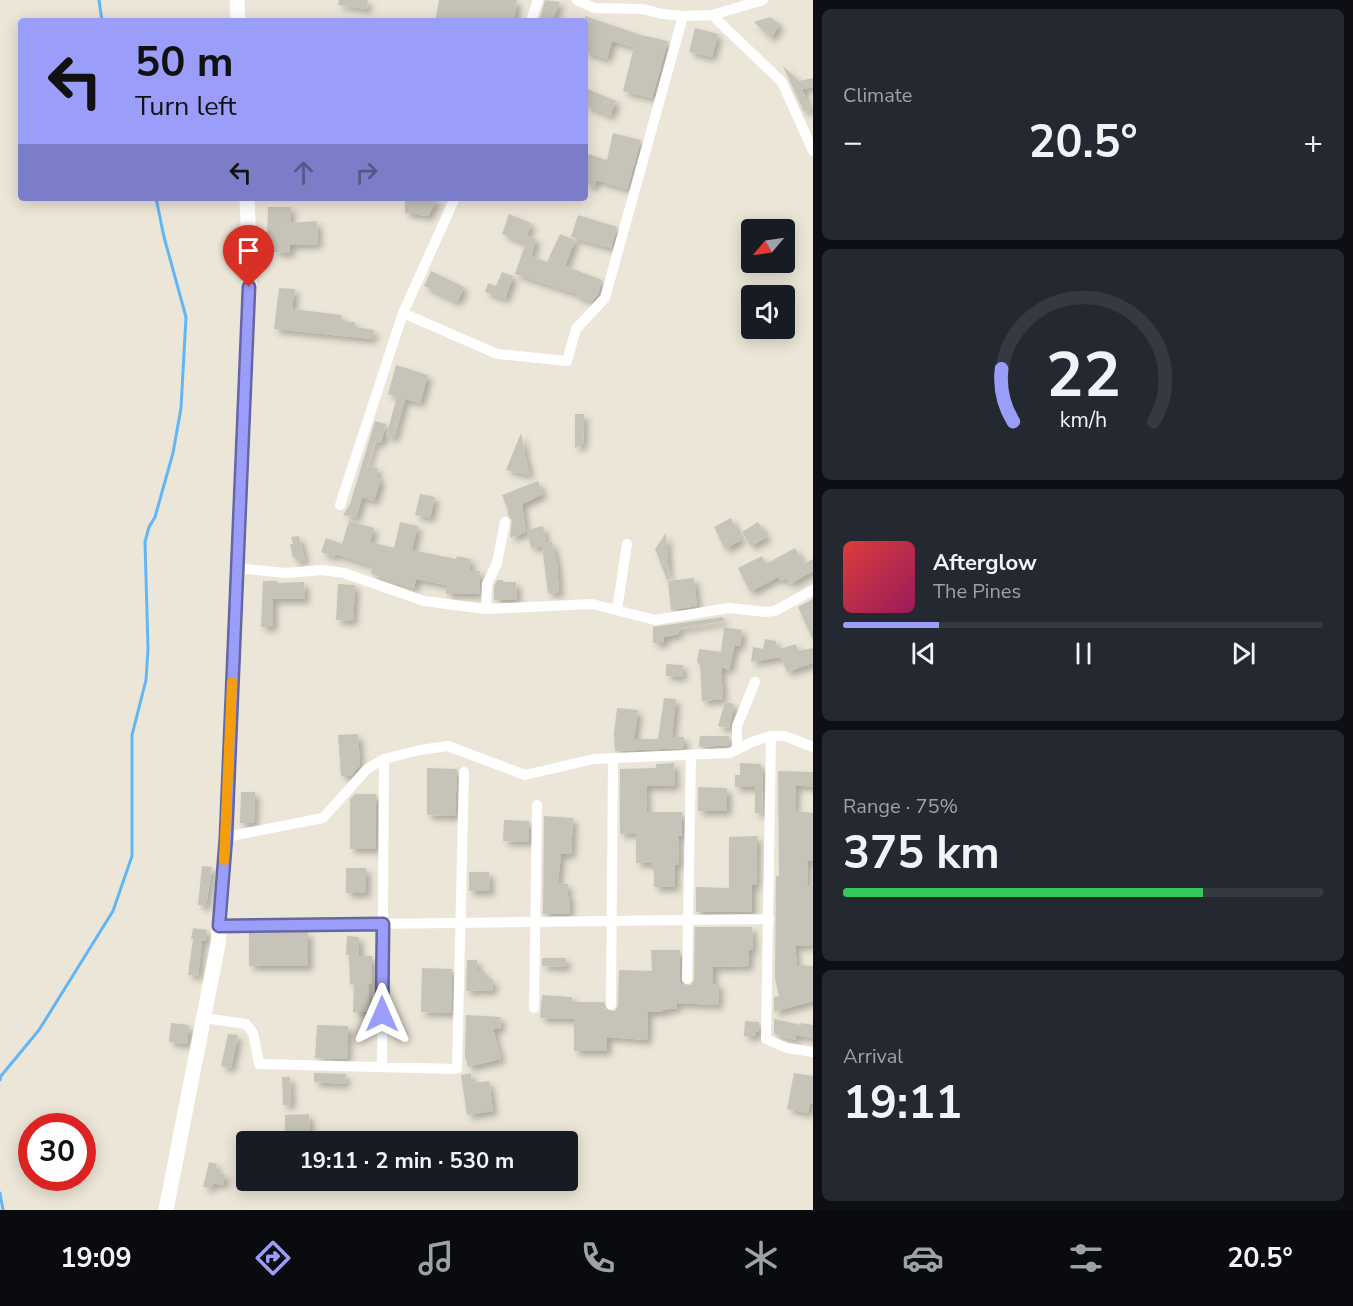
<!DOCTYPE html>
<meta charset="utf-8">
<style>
:root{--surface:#171b24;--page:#242831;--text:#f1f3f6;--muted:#9ea1a6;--line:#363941;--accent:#9b9dfa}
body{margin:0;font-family:"Nunito Sans",sans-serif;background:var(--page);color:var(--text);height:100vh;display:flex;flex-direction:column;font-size:22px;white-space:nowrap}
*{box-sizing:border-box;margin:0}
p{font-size:20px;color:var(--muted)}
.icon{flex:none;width:33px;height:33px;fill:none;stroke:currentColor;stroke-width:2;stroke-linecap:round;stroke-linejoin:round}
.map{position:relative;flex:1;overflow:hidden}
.sheet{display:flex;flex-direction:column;gap:9px;padding:9px;background:#0d0f14;width:540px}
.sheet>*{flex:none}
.top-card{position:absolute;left:18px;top:18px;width:570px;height:183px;border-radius:6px;box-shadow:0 3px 15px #0003;background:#9b9dfa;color:#111;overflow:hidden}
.needle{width:39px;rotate:241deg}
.buttons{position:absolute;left:741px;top:219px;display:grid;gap:12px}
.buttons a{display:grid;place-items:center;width:54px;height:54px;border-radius:6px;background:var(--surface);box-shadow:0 3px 15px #0003;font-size:30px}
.speed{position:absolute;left:18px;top:1113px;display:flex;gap:12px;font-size:30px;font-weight:700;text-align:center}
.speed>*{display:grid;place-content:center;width:78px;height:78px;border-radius:50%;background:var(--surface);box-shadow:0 3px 15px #0003;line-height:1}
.speed .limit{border:9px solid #d22;background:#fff;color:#111}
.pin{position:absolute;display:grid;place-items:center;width:51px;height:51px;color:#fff;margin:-62px -26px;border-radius:50% 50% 50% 0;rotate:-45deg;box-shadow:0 0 6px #0007}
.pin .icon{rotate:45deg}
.me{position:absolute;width:66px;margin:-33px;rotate:0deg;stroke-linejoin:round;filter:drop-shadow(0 0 4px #0008)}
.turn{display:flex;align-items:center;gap:21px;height:126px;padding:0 18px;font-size:27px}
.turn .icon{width:78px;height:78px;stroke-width:2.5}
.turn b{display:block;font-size:42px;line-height:51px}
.lanes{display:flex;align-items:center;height:57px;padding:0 18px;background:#0003;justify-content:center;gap:30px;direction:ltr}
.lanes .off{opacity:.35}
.big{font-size:45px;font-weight:700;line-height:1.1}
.sheet .card{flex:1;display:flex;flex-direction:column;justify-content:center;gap:9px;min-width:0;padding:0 21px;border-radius:9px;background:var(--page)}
.sheet .dial{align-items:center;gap:0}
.dial svg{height:156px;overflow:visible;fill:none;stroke:var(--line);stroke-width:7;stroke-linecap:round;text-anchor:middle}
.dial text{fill:var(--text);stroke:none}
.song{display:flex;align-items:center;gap:18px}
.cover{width:72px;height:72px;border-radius:9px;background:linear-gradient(135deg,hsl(0 70% 55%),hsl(330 70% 35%))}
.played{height:6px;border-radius:3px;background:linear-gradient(90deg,var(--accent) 20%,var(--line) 20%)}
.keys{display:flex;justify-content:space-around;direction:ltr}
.heat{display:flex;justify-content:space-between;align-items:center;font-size:33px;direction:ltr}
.charge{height:9px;border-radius:4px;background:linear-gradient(90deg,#34c759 75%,var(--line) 0)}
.trip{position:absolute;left:236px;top:1131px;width:342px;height:60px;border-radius:6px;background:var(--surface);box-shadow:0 3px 15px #0003;font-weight:700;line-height:60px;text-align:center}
.dock{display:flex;height:96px;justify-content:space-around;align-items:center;background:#090b0e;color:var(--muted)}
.dock .icon{width:42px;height:42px}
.dock .active{color:var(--accent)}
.dock b{font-size:27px;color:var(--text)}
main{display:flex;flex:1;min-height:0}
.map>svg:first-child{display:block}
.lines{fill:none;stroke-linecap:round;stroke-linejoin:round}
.stream{stroke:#62b5f6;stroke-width:3}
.building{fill:#c6c3b8;filter:url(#shadow)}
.minor{stroke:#fff;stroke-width:10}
.secondary{stroke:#fff;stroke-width:15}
.route-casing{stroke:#6566a2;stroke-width:15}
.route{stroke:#9b9dfa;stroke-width:10}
.slow{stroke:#f59e0b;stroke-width:10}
</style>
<main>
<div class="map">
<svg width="813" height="1210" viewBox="0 0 813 1210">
<defs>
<filter id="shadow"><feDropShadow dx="4.5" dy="4.5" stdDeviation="3" flood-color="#0004"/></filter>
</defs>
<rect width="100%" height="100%" fill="#ebe6d7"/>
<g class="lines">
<path class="stream" d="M99 0 102 21
M0 1080 1 1076 39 1030 113 911 132 856V735L146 680 148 649 145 542 149 527 155 517 173 453 181 408 186 317 164 237 156 198
M0 1193 3 1210"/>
</g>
<path class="building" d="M339 0H368L367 9 338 5Z
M439 0H517L514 21H435Z
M545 0 560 2 552 21 540 18Z
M585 16 641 35 668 41 652 98 623 91 634 47 612 41 607 59 585 52Z
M770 17 780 24 771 38 754 22Z
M695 28 718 34 712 57 689 52Z
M783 66 799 81 813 78V87L802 89 810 110 804 112Z
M585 88 616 101 610 116 585 105Z
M613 133 641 140 627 189 596 180 594 187 585 183V153L607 160Z
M405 198H438L428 216 405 213Z
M268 207H291L290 223 317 221 318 244 290 245V253L273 252 274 242H267Z
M509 214 531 223 525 243 502 234Z
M578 215 617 227 611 248 571 237Z
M560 234 575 240 565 266 602 280 598 294 592 301 576 296 577 294 515 274 528 236 536 239 531 256 547 262Z
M431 271 464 287 457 302 424 286Z
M502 272 513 276 505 299 485 292 488 283 496 286Z
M279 288 295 289 292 309 342 315 341 321 355 322V327L374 330 372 339 274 329Z
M396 365 428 375 420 403 405 399 394 438 386 436 397 397 388 394Z
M575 414H584L583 444 575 448Z
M375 421 386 424 381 443 375 441 367 466 378 468 376 477 381 479 374 501 362 497 356 518 343 515 350 504Z
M521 433 525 454 530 475 506 470Z
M538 481 543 494 522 504 526 532 510 538 512 520 508 515V510L502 495Z
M420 494 435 497 430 518 415 515Z
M731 518 741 540 725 549 714 527Z
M349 521 374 528 370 542 394 548 400 522 418 526 412 550 456 559 457 556 471 559 469 571H480L479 594H446V585L416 579 414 589 371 574 373 566 335 554 334 557 321 552 326 538 342 544Z
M758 522 767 537 751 546 742 532Z
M543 526 546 543 552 542 557 563 559 593H548L542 546 531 548 527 530Z
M666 533 669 580H667L655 549Z
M299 536 305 560 297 562 296 557 293 558 290 544H293L291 537Z
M795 548 804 564 813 559V571L790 584 786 578 781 581 778 577 750 592 738 568 762 556 766 564Z
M694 578 697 606 671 610 668 581Z
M497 580H503V582H516L517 600H494V586Z
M263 581H277V583L304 582 305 599H273V627H261Z
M338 584 355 585 353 621 336 620Z
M813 599V640L798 607Z
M723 617 724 621 678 629 679 634 664 637V643H653V627Z
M724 627 742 630 740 646 735 645 729 670 721 667 723 699 702 701 700 664 697 663 699 649 721 652Z
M765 639 776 641 777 650 796 644 798 651 813 648V663L787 672 781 657 751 662 753 647 763 649Z
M666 664 683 665 682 677 666 676Z
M664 698 676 699 672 737H684V748L615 751 614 733 617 708 638 710 634 739H658Z
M725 702 734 704 729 728 718 726Z
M358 734 360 765 351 776H341L338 735Z
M700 736H729V745L699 747Z
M674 763 675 786H647L646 791 647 812H682V836H678L679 865H675V887H654V866H651V863H636V833L620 834V769L656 768V764Z
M740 763 761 764V771H763L762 813H755V787H735V775H740Z
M427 768 457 769 455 816 427 815Z
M778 771 813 772V787L796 785 795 811 813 813V861H808L807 886H813V945L795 946 797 965 813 966V1001L774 1012V997L779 996 775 978 776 876H779Z
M698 787 727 788V811H698Z
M241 792H255L254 823H240Z
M355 794H376V849H350V799Z
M544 816 573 818 571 854H561L558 883 568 884 567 896H570L569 914H543Z
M504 820 529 821V842L503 841Z
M757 836 756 885H752V912H696V887L729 888V837Z
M202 866 212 867 206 906 198 905Z
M346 868H366V893H346Z
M469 872H489L490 891H469Z
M695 927H752L753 949 749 950V966L713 967V984H719L718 1005 676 1003 677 1008 663 1010V1012H648L647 1040 607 1037V1051H574V1019L540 1018 542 995 572 997V1002H604L607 1011H615L618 1005 619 970 652 971 651 950H680V982L684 986 691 985 694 979Z
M193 928 207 930 205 941 202 940 198 976 188 975 193 939H191Z
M308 932V966H249V933Z
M347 936 359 937V956H372V984H369L368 1012H353L354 984H350L349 955H346Z
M542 958H566V967L542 966Z
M467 960H477V971H485V979H493V990L466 991Z
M422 968 452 969 451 1013 421 1012Z
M466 1015 501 1017 500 1029H493L501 1059 468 1067 465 1056Z
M774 1019 801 1025V1023L813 1025V1038L801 1036V1034L800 1036 796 1035 795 1040 774 1034Z
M745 1021 759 1022V1032H756V1036H744Z
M171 1023 189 1025 187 1044 169 1042Z
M317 1025 348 1026 347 1059 315 1058Z
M228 1034 238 1035 231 1068 221 1066Z
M314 1073 346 1074 345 1084 314 1082Z
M471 1073 472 1083 489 1081 493 1111 467 1115 461 1075Z
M794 1073 813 1076V1104L810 1103 808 1113 787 1109Z
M282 1077H290L291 1105H283Z
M309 1114 310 1142H285V1115Z
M209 1162 217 1164 215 1172 225 1174 223 1185 213 1183 211 1188 203 1187Z"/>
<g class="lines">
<path class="minor" d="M577 0 594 8 643 9 662 14 683 16 712 15 763 0
M712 15 782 82 813 151
M531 21 538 0
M403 313 497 354 567 361 576 329 605 298 683 16
M340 505 403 313 455 198
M237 568 286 573 322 570 344 573 424 601 486 609 592 604 655 620 729 608 765 612 775 611 813 590
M486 609 487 584 497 563 505 522
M617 610 627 544
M771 736 766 1039 787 1048 813 1052
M737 750V726L755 682
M226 837 323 818 367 769 384 759 420 750 448 746 525 775 594 759 730 753 752 742 771 736H785L813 747
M219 926 769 919
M687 979 691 756
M611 1005 613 759
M534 1008 537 805
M204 1018 246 1024 253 1033 259 1064 457 1069 464 772
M382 1068 384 759"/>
<path class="secondary" d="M237 0 238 21
M166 1210 218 944 226 837 250 264 247 198"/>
</g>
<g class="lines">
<defs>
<path id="route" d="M249 287 226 837 219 926 383 924 382 1014"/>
</defs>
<use href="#route" class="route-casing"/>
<use href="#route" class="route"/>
<path class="slow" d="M224 860 232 682"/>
</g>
</svg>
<div class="buttons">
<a><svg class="needle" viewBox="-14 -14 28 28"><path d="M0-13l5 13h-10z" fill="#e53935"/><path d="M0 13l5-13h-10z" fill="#9ea1a6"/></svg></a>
<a><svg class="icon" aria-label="sound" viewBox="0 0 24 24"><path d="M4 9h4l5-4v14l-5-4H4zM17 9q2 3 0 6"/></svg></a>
</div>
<div class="speed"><div class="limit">30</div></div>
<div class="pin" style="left:249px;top:287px;background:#d93025"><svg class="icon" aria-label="arrive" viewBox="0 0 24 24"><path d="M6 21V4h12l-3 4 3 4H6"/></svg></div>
<svg class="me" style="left:382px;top:1014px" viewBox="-20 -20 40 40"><path d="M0-17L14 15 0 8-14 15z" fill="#9b9dfa" stroke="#fff" stroke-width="4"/></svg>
<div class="trip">19:11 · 2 min · 530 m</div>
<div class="top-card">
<div class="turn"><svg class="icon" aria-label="left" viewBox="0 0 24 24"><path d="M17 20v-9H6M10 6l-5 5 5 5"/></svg><div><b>50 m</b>Turn left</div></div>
<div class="lanes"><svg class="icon" aria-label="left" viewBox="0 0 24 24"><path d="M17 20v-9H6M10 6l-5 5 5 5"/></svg><svg class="icon off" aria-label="ahead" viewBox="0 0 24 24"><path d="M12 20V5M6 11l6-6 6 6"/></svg><svg class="icon off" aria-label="right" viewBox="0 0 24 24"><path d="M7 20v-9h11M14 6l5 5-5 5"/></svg></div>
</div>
</div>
<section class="sheet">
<div class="card"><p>Climate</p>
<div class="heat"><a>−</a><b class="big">20.5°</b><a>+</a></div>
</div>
<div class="card dial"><svg viewBox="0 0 100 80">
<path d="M14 69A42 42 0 1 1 86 69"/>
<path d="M14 69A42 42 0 0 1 8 42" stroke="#9b9dfa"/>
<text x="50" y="56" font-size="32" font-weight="700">22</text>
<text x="50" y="72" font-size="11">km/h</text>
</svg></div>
<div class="card">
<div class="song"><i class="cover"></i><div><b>Afterglow</b><p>The Pines</p></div></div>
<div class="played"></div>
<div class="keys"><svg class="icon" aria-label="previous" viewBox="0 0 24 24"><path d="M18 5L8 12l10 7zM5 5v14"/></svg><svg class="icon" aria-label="pause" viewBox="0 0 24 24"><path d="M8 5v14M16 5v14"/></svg><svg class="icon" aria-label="next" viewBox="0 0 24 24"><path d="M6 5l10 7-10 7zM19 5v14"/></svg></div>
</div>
<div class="card"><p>Range · 75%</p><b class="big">375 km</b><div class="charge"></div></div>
<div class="card"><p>Arrival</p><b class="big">19:11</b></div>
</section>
</main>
<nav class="dock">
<b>19:09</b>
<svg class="icon active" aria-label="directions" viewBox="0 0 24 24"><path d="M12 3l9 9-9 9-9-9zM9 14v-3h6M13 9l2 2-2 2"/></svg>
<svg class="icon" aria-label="music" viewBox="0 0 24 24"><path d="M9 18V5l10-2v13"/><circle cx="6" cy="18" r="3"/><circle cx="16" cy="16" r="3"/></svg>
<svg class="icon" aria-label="phone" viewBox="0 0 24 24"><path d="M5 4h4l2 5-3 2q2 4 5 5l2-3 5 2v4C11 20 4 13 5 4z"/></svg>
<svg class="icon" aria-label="climate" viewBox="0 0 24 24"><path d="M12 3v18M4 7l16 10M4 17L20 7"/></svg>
<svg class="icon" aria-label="car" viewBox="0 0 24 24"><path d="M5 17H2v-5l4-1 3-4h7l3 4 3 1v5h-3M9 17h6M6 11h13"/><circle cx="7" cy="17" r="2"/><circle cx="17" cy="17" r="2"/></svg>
<svg class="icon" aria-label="filters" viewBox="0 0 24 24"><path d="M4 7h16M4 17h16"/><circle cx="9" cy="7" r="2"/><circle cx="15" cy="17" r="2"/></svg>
<b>20.5°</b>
</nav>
